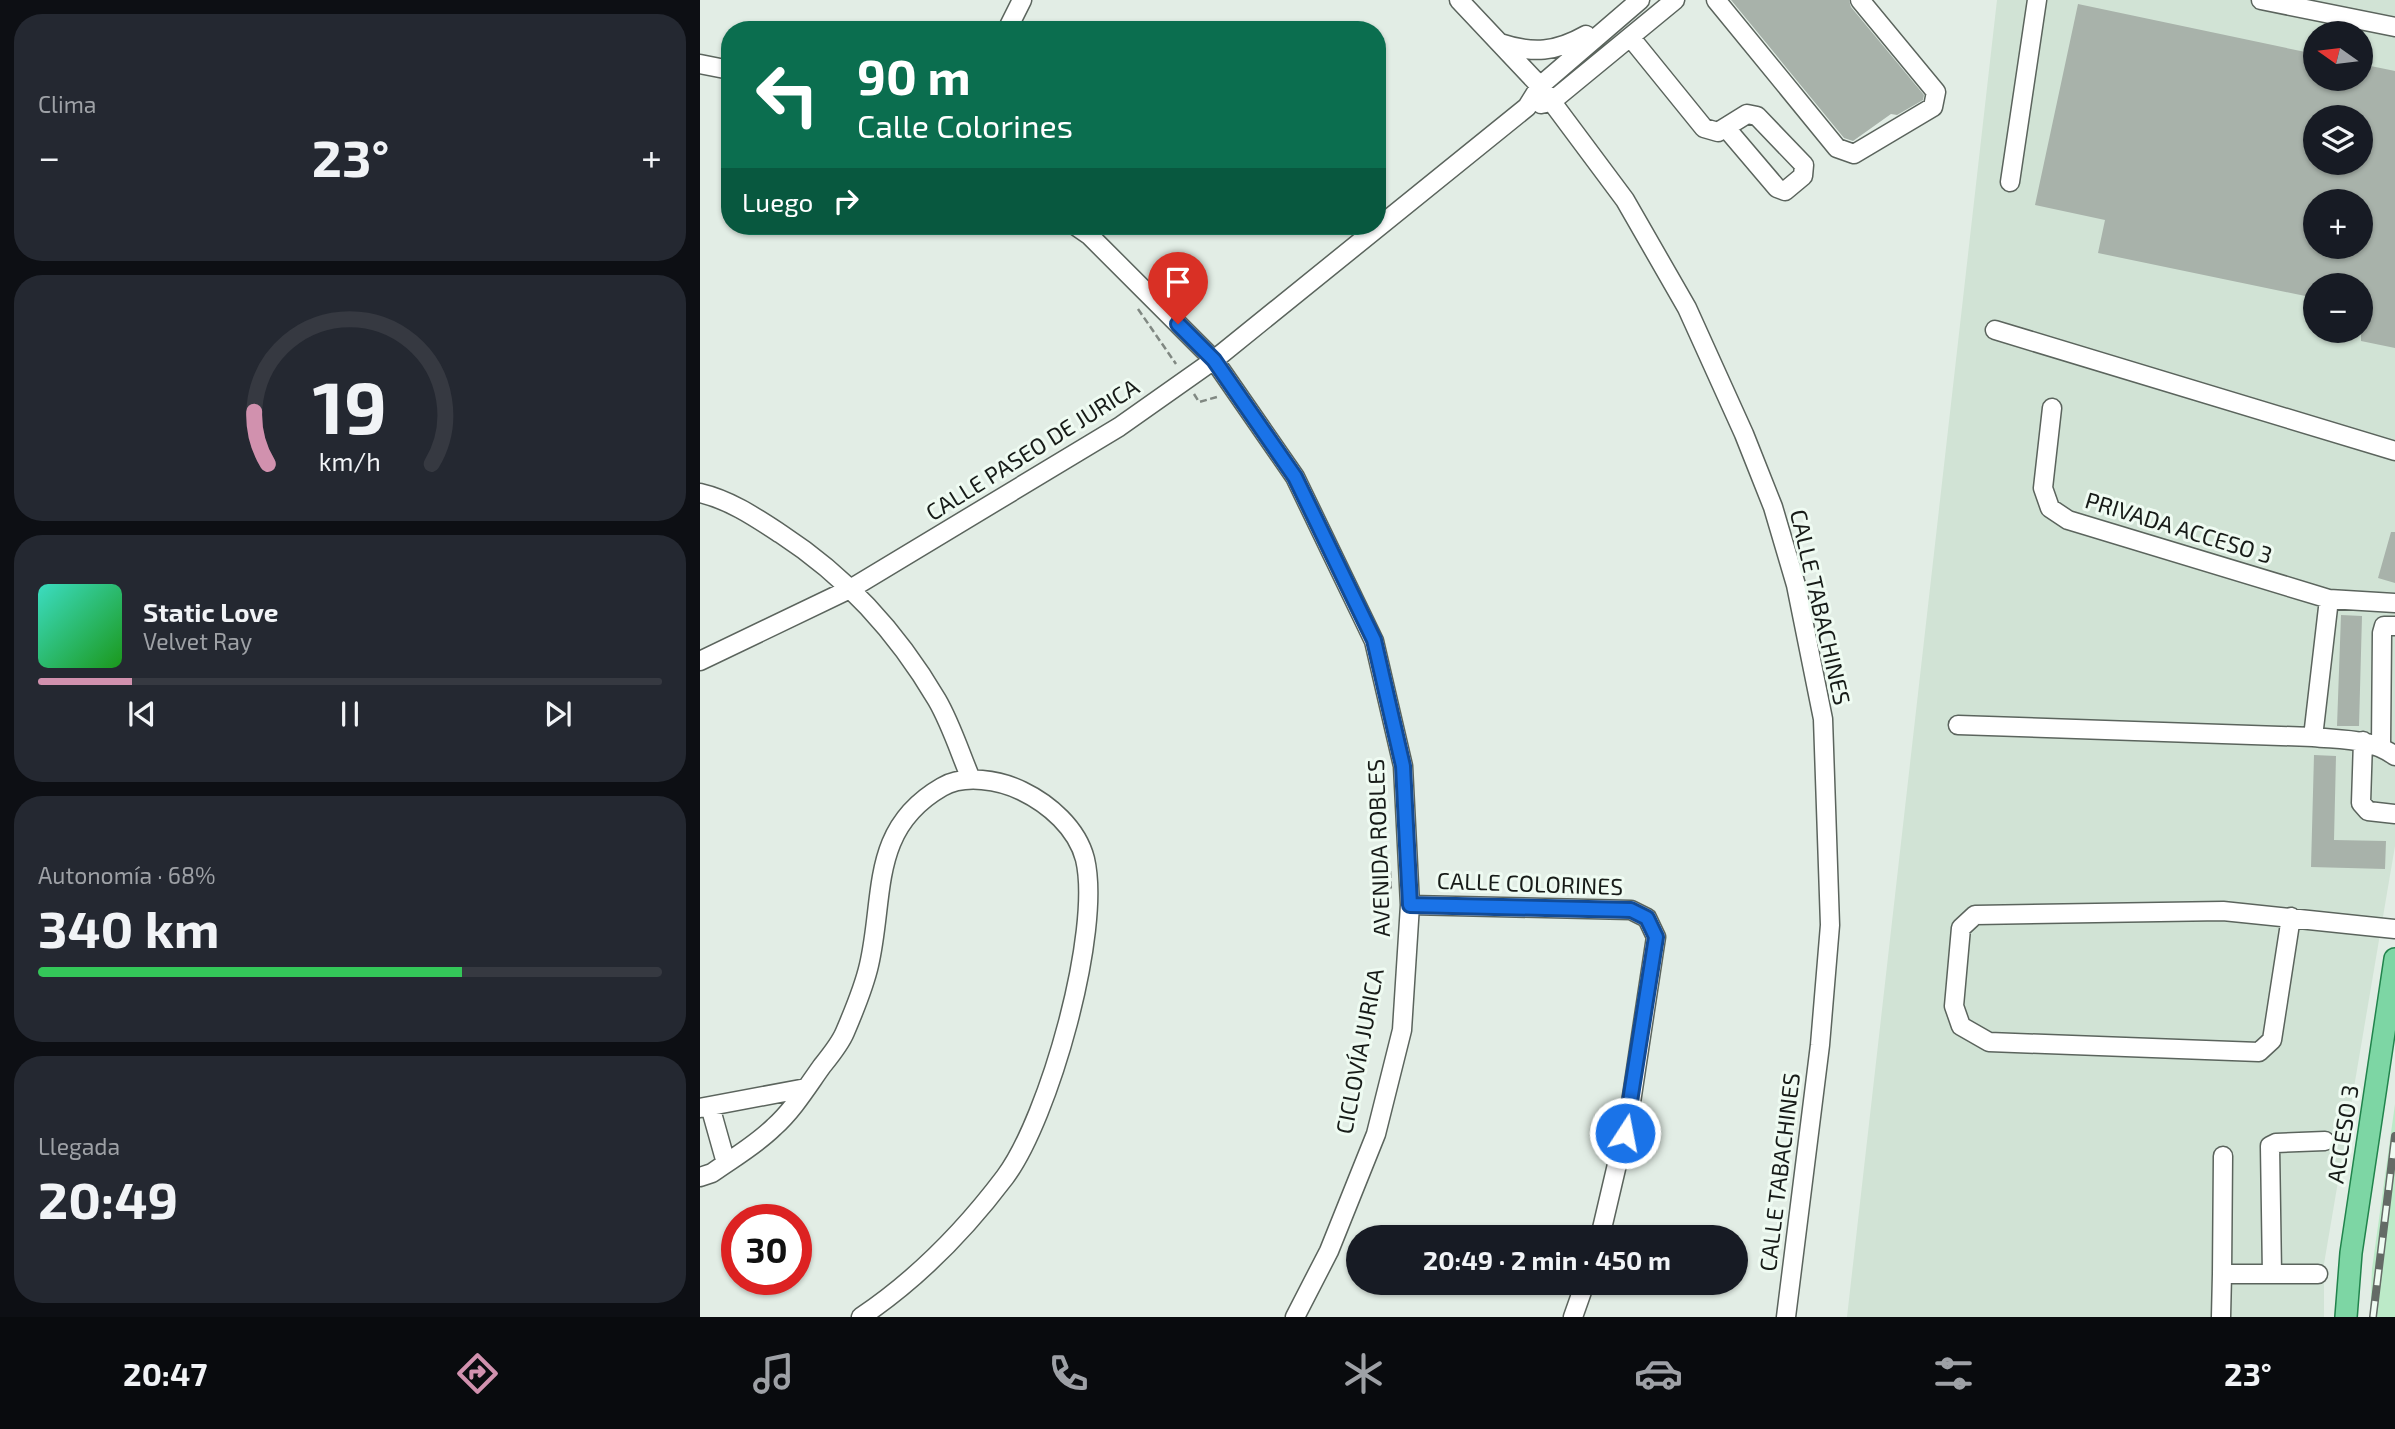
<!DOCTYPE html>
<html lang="es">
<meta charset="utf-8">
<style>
:root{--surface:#171b24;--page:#242831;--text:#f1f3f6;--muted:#9ea1a6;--line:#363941;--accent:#d191ae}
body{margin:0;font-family:"Exo 2",sans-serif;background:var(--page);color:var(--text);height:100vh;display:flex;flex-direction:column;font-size:26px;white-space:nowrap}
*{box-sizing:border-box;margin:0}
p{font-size:23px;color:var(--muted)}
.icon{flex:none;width:38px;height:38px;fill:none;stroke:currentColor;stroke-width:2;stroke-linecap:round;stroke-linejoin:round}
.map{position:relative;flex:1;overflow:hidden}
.details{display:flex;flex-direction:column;gap:14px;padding:14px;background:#0d0f14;width:700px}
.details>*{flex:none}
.hud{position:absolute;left:21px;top:21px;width:665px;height:214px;border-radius:28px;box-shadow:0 2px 5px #0004;background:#0b6e4f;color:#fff;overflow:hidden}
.needle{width:46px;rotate:284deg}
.buttons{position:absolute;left:1603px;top:21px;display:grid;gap:14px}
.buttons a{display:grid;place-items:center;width:70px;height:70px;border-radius:50%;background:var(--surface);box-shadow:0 2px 5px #0004;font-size:35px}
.speed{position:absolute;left:21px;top:1204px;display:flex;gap:14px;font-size:35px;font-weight:700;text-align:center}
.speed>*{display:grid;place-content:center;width:91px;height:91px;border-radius:50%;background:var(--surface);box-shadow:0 2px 5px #0004;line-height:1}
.speed .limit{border:10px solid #d22;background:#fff;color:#111}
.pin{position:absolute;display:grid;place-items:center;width:60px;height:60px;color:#fff;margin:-72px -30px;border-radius:50% 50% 50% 0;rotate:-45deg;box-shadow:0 0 7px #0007}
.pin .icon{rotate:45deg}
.me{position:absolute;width:77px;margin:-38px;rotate:11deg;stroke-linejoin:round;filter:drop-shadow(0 0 5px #0008)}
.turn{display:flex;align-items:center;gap:24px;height:147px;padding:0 21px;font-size:32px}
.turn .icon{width:91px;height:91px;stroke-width:2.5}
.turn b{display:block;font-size:49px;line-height:60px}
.then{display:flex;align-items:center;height:66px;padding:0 21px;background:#0003;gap:14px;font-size:26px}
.big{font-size:52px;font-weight:700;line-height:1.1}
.details .card{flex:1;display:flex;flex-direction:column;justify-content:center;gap:10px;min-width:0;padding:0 24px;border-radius:28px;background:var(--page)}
.details .dial{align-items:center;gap:0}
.dial svg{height:182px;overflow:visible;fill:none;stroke:var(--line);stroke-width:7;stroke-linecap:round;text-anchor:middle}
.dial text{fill:var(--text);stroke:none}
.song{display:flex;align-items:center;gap:21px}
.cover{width:84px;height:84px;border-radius:10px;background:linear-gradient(135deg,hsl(170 70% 55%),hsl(120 70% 35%))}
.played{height:7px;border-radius:4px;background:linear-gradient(90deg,var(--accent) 15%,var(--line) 15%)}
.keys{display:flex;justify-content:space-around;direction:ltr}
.heat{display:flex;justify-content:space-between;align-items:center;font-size:38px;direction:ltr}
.charge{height:10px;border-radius:5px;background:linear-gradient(90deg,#34c759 68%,var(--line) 0)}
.trip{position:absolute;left:646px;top:1225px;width:402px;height:70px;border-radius:35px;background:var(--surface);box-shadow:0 2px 5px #0004;font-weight:700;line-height:70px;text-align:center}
.tab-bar{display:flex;height:112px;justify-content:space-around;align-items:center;background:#090b0e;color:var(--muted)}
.tab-bar .icon{width:49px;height:49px}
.tab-bar .on{color:var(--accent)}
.tab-bar b{font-size:32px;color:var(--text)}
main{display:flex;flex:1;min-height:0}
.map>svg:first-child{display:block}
.built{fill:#d1e3d5;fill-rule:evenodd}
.green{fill:#bceac8}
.building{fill:#a8b2aa;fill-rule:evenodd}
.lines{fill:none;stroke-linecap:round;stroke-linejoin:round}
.minor-casing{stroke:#5b645d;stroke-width:21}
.major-casing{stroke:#21834c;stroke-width:24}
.path{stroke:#808882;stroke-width:2.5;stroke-dasharray:7 3.5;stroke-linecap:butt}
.minor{stroke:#fff;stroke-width:18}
.major{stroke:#7dd6a4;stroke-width:21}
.rail-casing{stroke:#646b66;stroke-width:8}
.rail{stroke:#effbf2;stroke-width:5;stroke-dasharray:16;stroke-linecap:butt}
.route-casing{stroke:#114b97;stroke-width:18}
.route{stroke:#1a73e8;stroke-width:12}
.labels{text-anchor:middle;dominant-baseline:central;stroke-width:6;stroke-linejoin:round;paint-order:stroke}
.street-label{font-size:23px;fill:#171b18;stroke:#effbf2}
</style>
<main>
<section class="details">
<div class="card"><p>Clima</p>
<div class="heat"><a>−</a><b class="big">23°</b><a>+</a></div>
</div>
<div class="card dial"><svg viewBox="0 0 100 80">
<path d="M14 69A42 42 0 1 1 86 69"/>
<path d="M14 69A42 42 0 0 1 8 46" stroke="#d191ae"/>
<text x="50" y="56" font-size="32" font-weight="700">19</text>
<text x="50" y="72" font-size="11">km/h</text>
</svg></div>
<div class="card">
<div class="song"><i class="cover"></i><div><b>Static Love</b><p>Velvet Ray</p></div></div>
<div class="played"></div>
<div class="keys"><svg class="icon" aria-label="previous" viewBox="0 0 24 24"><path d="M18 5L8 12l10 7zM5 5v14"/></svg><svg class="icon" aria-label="pause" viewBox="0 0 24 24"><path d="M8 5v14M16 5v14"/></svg><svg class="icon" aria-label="next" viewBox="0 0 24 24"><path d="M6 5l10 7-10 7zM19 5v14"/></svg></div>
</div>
<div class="card"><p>Autonomía · 68%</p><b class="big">340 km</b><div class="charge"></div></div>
<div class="card"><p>Llegada</p><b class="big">20:49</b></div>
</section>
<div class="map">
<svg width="1695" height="1317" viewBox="0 0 1695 1317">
<rect width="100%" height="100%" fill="#e2ede5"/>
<path class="built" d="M1297 0H1695V846L1624 1264V1317H1147ZM1615 33H1661V79H1615ZM1615 117H1661V163H1615ZM1615 201H1661V247H1615ZM1615 285H1661V331H1615Z"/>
<path class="green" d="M1695 1104V1317H1670L1672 1269Z"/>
<path class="building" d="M1031 0H1149L1151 7 1224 95 1223 100 1197 115 1191 114 1153 141 1144 138Z
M1378 4 1615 54V79H1661V64L1695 71V348L1661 341V285H1615V298L1398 253 1405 220 1335 205ZM1615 117H1661V163H1615ZM1615 201H1661V247H1615Z
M1691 532H1695V583L1678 578Z
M1641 615 1662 616 1659 726H1637Z
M1614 755 1636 756 1634 840 1686 841 1685 869 1611 867Z"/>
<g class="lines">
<defs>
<path id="minor" d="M759 0 840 86 925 200 987 308 1044 434 1073 507 1096 585 1123 719 1130 925 1120 1045 1086 1317
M1016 0 1137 148 1154 154 1233 107 1236 92 1160 0
M1561 0 1695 27
M307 30 322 0
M931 38 1004 128 1018 132 1047 114 1057 116 1104 165 1103 176 1085 191 1077 188 1026 128
M800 43C833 54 856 52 886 35
M0 64 30 70
M841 104 851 102 975 0
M1310 182 1337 0
M376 226 389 235 514 360 595 477 674 641 703 766 710 905 702 1030 676 1134 629 1251 595 1317
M1295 330 1695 451
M1352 408 1343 488 1350 508 1368 520 1629 599 1695 603
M0 493C30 500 55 517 81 534 147 577 197 632 237 700 251 724 260 753 271 779
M0 661 152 588 419 427 514 360 827 107 840 86 940 0
M1258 725 1613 737C1642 740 1671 738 1695 756
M1613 737 1629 599
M1663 741 1661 803 1668 811 1695 814
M1681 746 1682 633 1684 626H1695
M710 905 931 910 947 918 956 937 930 1109 900 1237
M1591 917 1572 1040 1559 1052 1289 1042 1261 1026 1254 1006 1261 928 1275 915 1523 911 1695 929
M10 1106 26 1163
M0 1108 106 1088
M0 1177 12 1173C33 1158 56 1145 74 1127 93 1110 107 1087 122 1066 130 1056 140 1044 145 1032 154 1011 164 987 169 965 185 896 169 829 242 787 264 774 300 780 322 791 349 804 377 828 385 859 402 931 349 1118 305 1177 265 1230 216 1280 161 1317
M1522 1274 1523 1156
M1572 1274 1570 1146 1576 1143 1625 1141
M873 1317 885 1283
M1521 1317 1522 1274H1618"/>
<path id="major" d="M1646 1317 1651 1253 1695 959"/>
</defs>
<use href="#minor" class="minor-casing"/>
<use href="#major" class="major-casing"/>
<path class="path" d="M438 309 476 364
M494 394 499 402 517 397
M690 871 691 892"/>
<use href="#minor" class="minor"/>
<use href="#major" class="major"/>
<defs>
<path id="rail" d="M1673 1317 1695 1136"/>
</defs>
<use href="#rail" class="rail-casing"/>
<use href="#rail" class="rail"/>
</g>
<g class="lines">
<defs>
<path id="route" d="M478 324 514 360 595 477 674 640 703 766 710 905 931 910 947 918 956 937 925 1133"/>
</defs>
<use href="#route" class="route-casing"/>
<use href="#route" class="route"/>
</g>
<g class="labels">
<g class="street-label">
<text transform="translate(332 449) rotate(-32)">CALLE PASEO DE JURICA</text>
<text transform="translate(1479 527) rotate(17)">PRIVADA ACCESO 3</text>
<text transform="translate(1121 607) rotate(77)">CALLE TABACHINES</text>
<text transform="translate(678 848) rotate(-92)">AVENIDA ROBLES</text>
<text transform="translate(830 883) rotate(2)">CALLE COLORINES</text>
<text transform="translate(659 1051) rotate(-79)">CICLOVÍA JURICA</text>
<text transform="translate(1642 1134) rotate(-81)">ACCESO 3</text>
<text transform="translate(1079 1172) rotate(-83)">CALLE TABACHINES</text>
</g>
</g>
</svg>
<div class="buttons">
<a><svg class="needle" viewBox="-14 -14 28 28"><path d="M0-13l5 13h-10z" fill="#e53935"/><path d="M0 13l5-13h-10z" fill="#9ea1a6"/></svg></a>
<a><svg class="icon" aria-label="layers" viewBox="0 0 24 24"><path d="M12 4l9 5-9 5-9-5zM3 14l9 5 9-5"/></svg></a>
<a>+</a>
<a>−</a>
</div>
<div class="speed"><div class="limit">30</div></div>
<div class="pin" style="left:478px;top:324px;background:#d93025"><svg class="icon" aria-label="arrive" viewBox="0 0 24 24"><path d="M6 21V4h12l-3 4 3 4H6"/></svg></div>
<svg class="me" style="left:925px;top:1133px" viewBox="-20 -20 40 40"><circle r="17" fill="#1a73e8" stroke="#fff" stroke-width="3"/><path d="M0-11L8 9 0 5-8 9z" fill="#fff"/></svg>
<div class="trip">20:49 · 2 min · 450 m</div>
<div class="hud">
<div class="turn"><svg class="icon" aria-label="left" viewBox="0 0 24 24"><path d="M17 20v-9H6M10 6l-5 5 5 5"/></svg><div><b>90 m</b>Calle Colorines</div></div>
<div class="then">Luego<svg class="icon" aria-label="right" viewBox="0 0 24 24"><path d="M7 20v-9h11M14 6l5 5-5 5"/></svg></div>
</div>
</div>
</main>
<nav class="tab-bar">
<b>20:47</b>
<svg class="icon on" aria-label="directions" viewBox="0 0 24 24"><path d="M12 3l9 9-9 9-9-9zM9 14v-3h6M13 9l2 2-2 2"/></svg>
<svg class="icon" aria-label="music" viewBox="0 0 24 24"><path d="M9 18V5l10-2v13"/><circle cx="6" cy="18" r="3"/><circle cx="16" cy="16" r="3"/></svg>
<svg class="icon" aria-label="phone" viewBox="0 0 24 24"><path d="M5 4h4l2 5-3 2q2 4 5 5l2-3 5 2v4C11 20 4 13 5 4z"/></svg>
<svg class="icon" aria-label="climate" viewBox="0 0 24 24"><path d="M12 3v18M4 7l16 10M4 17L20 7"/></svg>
<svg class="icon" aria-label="car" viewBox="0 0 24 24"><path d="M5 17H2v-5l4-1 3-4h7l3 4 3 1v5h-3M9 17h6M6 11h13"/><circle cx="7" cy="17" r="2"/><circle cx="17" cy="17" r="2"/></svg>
<svg class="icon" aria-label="filters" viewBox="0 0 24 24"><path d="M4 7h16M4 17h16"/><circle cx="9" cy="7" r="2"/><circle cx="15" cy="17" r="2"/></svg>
<b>23°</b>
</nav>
